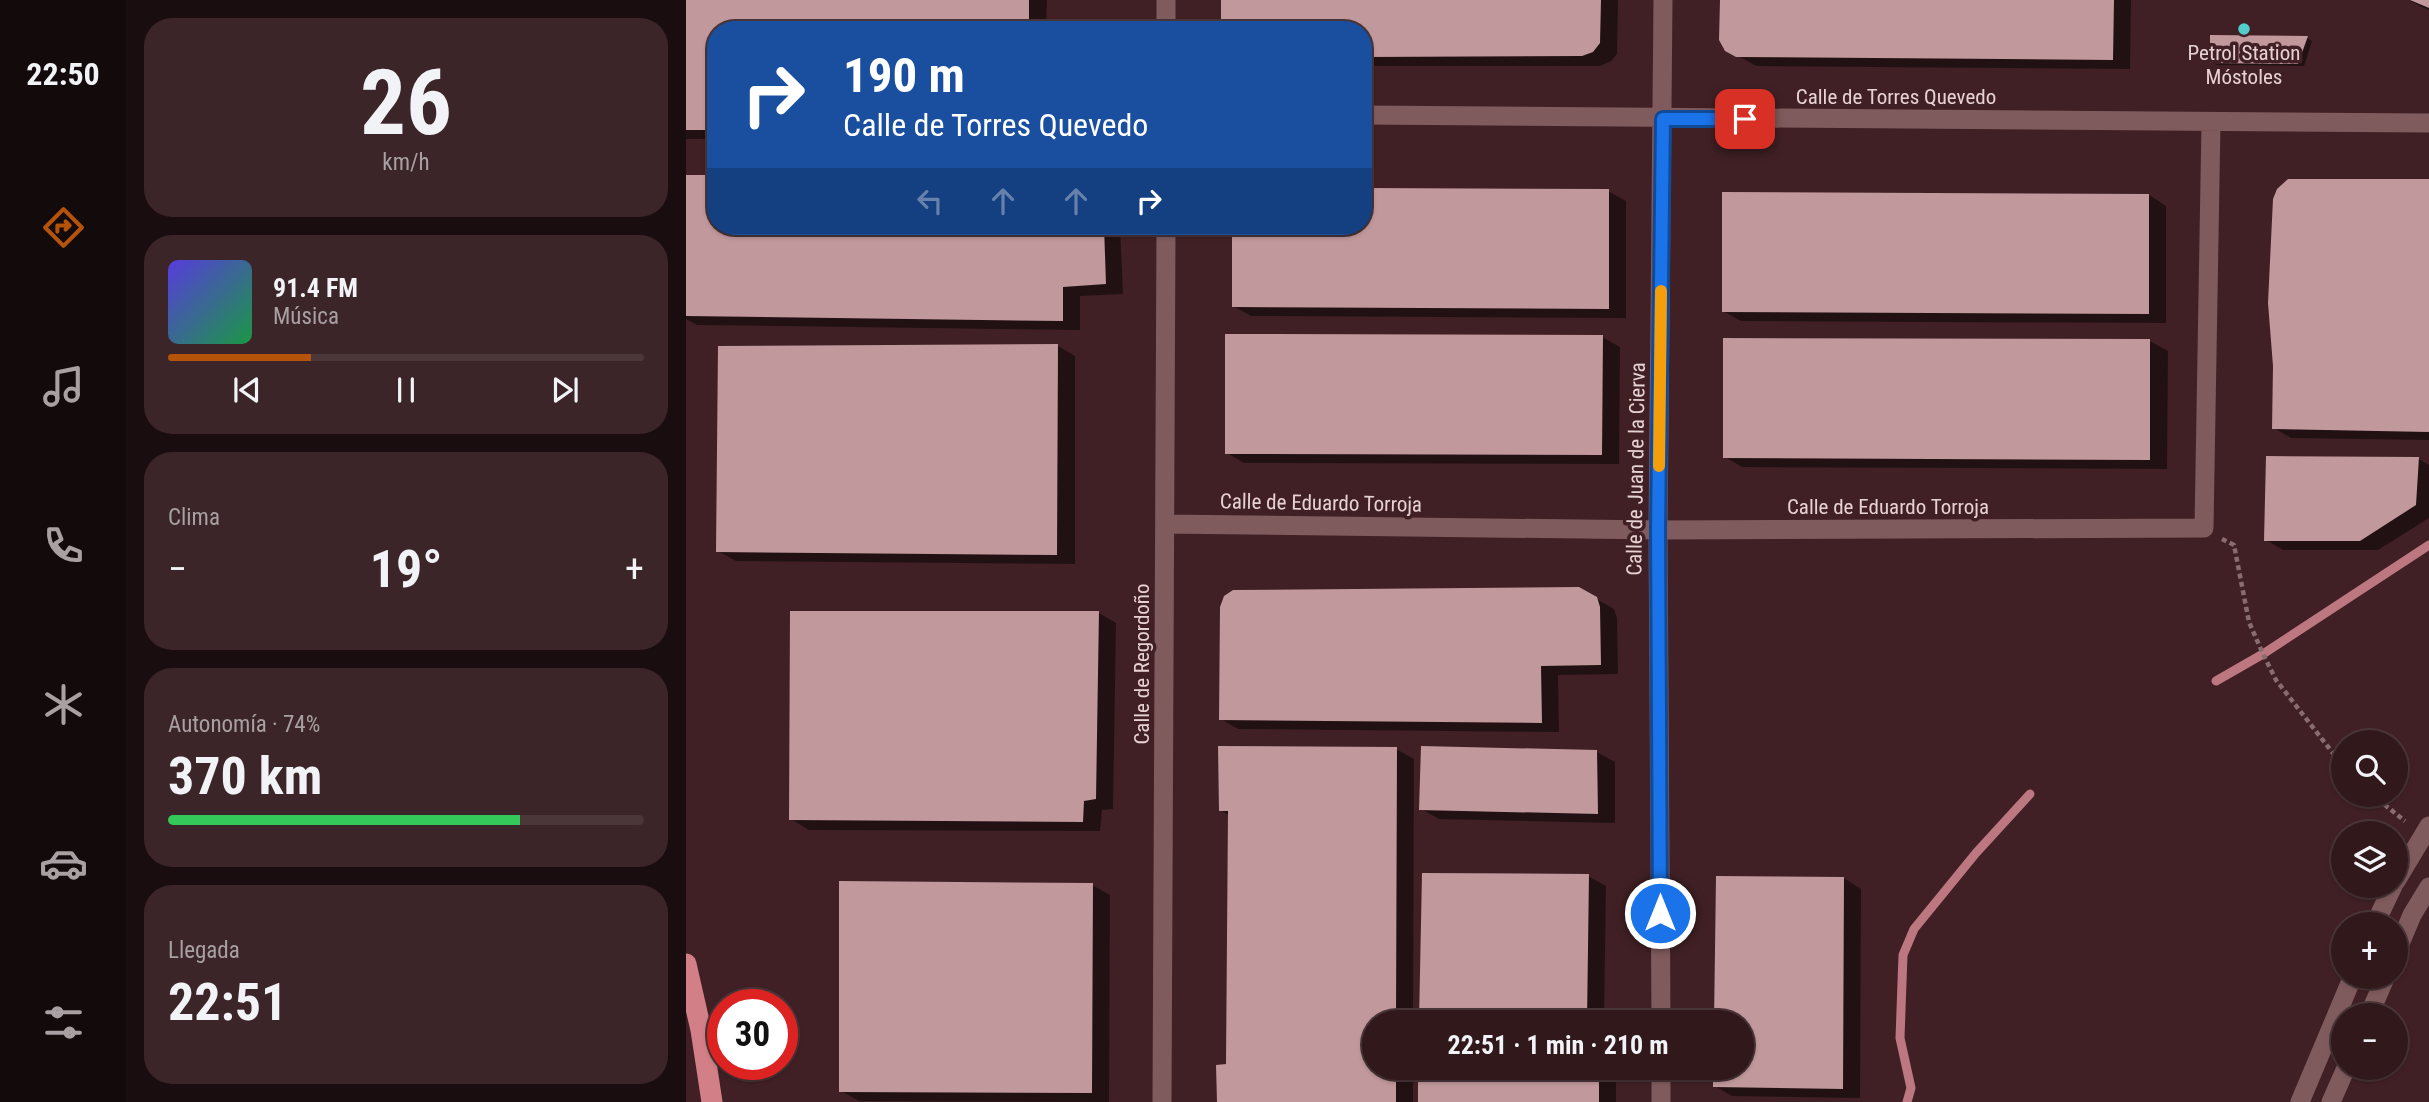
<!DOCTYPE html>
<html lang="es">
<meta charset="utf-8">
<style>
:root{--surface:#30181b;--page:#3c2528;--text:#f1f3f6;--muted:#a8a0a3;--line:#4b373a;--accent:#b45309}
body{margin:0;font-family:"Roboto Condensed",sans-serif;background:var(--page);color:var(--text);height:100vh;display:flex;flex-direction:column;font-size:26px;white-space:nowrap}
*{box-sizing:border-box;margin:0}
p{font-size:23px;color:var(--muted)}
.icon{flex:none;width:38px;height:38px;fill:none;stroke:currentColor;stroke-width:2;stroke-linecap:round;stroke-linejoin:round}
.map{position:relative;flex:1;overflow:hidden}
.side{display:flex;flex-direction:column;gap:18px;padding:18px;background:#1a0d0f;width:560px}
.side>*{flex:none}
.guide{position:absolute;left:21px;top:21px;width:665px;height:214px;border-radius:28px;box-shadow:0 2px 5px #0004,0 0 0 2px var(--line);background:#1a4fa0;color:#fff;overflow:hidden}
.controls{position:absolute;left:1645px;top:730px;display:grid;gap:14px}
.controls a{display:grid;place-items:center;width:77px;height:77px;border-radius:50%;background:var(--surface);box-shadow:0 2px 5px #0004,0 0 0 2px var(--line);font-size:35px}
.speed{position:absolute;left:21px;top:989px;display:flex;gap:14px;font-size:35px;font-weight:700;text-align:center}
.speed>*{display:grid;place-content:center;width:91px;height:91px;border-radius:50%;background:var(--surface);box-shadow:0 2px 5px #0004,0 0 0 2px var(--line);line-height:1}
.speed .limit{border:10px solid #d22;background:#fff;color:#111}
.pin{position:absolute;display:grid;place-items:center;width:60px;height:60px;color:#fff;margin:-30px;border-radius:14px;box-shadow:0 4px 10px #0006}
.me{position:absolute;width:77px;margin:-38px;rotate:0deg;stroke-linejoin:round;filter:drop-shadow(0 0 5px #0008)}
.turn{display:flex;align-items:center;gap:24px;height:147px;padding:0 21px;font-size:32px}
.turn .icon{width:91px;height:91px;stroke-width:2.5}
.turn b{display:block;font-size:49px;line-height:60px}
.lanes{display:flex;align-items:center;height:66px;padding:0 21px;background:#0003;justify-content:center;gap:35px;direction:ltr}
.lanes .off{opacity:.35}
.big{font-size:52px;font-weight:700;line-height:1.1}
.side .tile{flex:1;display:flex;flex-direction:column;justify-content:center;gap:10px;min-width:0;padding:0 24px;border-radius:28px;background:var(--page)}
.side .dial{align-items:center;gap:0}
.dial b{font-size:91px;line-height:1}
.song{display:flex;align-items:center;gap:21px}
.cover{width:84px;height:84px;border-radius:10px;background:linear-gradient(135deg,hsl(250 70% 55%),hsl(140 70% 35%))}
.played{height:7px;border-radius:4px;background:linear-gradient(90deg,var(--accent) 30%,var(--line) 30%)}
.keys{display:flex;justify-content:space-around;direction:ltr}
.heat{display:flex;justify-content:space-between;align-items:center;font-size:38px;direction:ltr}
.charge{height:10px;border-radius:5px;background:linear-gradient(90deg,#34c759 74%,var(--line) 0)}
.trip{position:absolute;left:676px;top:1010px;width:392px;height:70px;border-radius:35px;background:var(--surface);box-shadow:0 2px 5px #0004,0 0 0 2px var(--line);font-weight:700;line-height:70px;text-align:center}
main{display:flex;flex:1;min-height:0}
.dock{display:flex;flex-direction:column;width:126px;justify-content:space-around;align-items:center;background:#130a0b;color:var(--muted)}
.dock .icon{width:49px;height:49px}
.dock .selected{color:var(--accent)}
.dock b{font-size:32px;color:var(--text)}
.map>svg:first-child{display:block}
.shadow{fill:#0007}
.lines{fill:none;stroke-linecap:round;stroke-linejoin:round}
.stream{stroke:#bc7780;stroke-width:9}
.building{fill:#c1989c}
.path{stroke:#886d6f;stroke-width:4.5;stroke-dasharray:5 3.5;stroke-linecap:butt}
.minor{stroke:#805b5e;stroke-width:19}
.tertiary{stroke:#805b5e;stroke-width:19}
.motorway{stroke:#d27f88;stroke-width:21}
.route-casing{stroke:#114b97;stroke-width:18}
.route{stroke:#1a73e8;stroke-width:12}
.slow{stroke:#f59e0b;stroke-width:12}
.poi-dot{fill:#53cdca;stroke:#402024;stroke-width:2.5}
.labels{text-anchor:middle;dominant-baseline:central;stroke-width:7;stroke-linejoin:round;paint-order:stroke}
.poi-label{font-size:21px;fill:#e7d2d3;stroke:#402024}
.street-label{font-size:21px;fill:#e7d2d3;stroke:#402024}
</style>
<main>
<nav class="dock">
<b>22:50</b>
<svg class="icon selected" aria-label="directions" viewBox="0 0 24 24"><path d="M12 3l9 9-9 9-9-9zM9 14v-3h6M13 9l2 2-2 2"/></svg>
<svg class="icon" aria-label="music" viewBox="0 0 24 24"><path d="M9 18V5l10-2v13"/><circle cx="6" cy="18" r="3"/><circle cx="16" cy="16" r="3"/></svg>
<svg class="icon" aria-label="phone" viewBox="0 0 24 24"><path d="M5 4h4l2 5-3 2q2 4 5 5l2-3 5 2v4C11 20 4 13 5 4z"/></svg>
<svg class="icon" aria-label="climate" viewBox="0 0 24 24"><path d="M12 3v18M4 7l16 10M4 17L20 7"/></svg>
<svg class="icon" aria-label="car" viewBox="0 0 24 24"><path d="M5 17H2v-5l4-1 3-4h7l3 4 3 1v5h-3M9 17h6M6 11h13"/><circle cx="7" cy="17" r="2"/><circle cx="17" cy="17" r="2"/></svg>
<svg class="icon" aria-label="filters" viewBox="0 0 24 24"><path d="M4 7h16M4 17h16"/><circle cx="9" cy="7" r="2"/><circle cx="15" cy="17" r="2"/></svg>
</nav>
<section class="side">
<div class="tile dial"><b>26</b><p>km/h</p></div>
<div class="tile">
<div class="song"><i class="cover"></i><div><b>91.4 FM</b><p>Música</p></div></div>
<div class="played"></div>
<div class="keys"><svg class="icon" aria-label="previous" viewBox="0 0 24 24"><path d="M18 5L8 12l10 7zM5 5v14"/></svg><svg class="icon" aria-label="pause" viewBox="0 0 24 24"><path d="M8 5v14M16 5v14"/></svg><svg class="icon" aria-label="next" viewBox="0 0 24 24"><path d="M6 5l10 7-10 7zM19 5v14"/></svg></div>
</div>
<div class="tile"><p>Clima</p>
<div class="heat"><a>−</a><b class="big">19°</b><a>+</a></div>
</div>
<div class="tile"><p>Autonomía · 74%</p><b class="big">370 km</b><div class="charge"></div></div>
<div class="tile"><p>Llegada</p><b class="big">22:51</b></div>
</section>
<div class="map">
<svg width="1743" height="1102" viewBox="0 0 1743 1102">
<rect width="100%" height="100%" fill="#402024"/>
<path class="shadow" d="M0 0H361L360 30H30V139H0Z
M537 0H932L931 54 925 61 914 66H677V30Z
M1035 0H1445L1444 69 1070 66 1040 49Z
M1723 0H1743V10L1736 7Z
M1526 37 1621 38 1626 41 1618 66 1531 65 1525 62Z
M0 176 30 226H434L437 294 394 296V330L11 325 0 319Z
M1743 181V440L1605 438 1588 428Z
M922 191 940 201V318L565 316 547 306 548 226H677Z
M1463 195 1480 206V323L1055 321 1037 311Z
M916 337 934 347 933 464 558 463 541 453Z
M1464 341 1482 351 1481 469 1056 467 1039 457Z
M372 346 389 356V564L50 561 32 551Z
M1733 459 1743 465V518L1692 550H1597L1580 540Z
M893 589 928 609 931 618 932 674 872 675 873 732 552 729 535 719Z
M413 613 430 623 427 809 416 810 414 831 123 830 105 819Z
M710 749 728 759 727 1022H688V1068H727V1102H532L542 1066 544 816 534 810Z
M911 752 929 762V823L753 819 735 809Z
M902 876 920 886 918 1022H735Z
M1158 878 1175 889 1174 1098 1046 1096 1029 1086V1068H1055V1022H1030Z
M406 885 424 895 423 1102 173 1101 155 1091Z
M734 1068H918V1072L930 1079V1102H734Z"/>
<g class="lines">
<path class="stream" d="M1530 681 1577 654 1743 545
M1221 1102 1225 1088 1214 1038 1217 955 1228 929 1290 853 1344 794"/>
</g>
<path class="building" d="M0 0H343V30H30V130H0Z
M535 0H915L914 43 907 52 896 56 677 57V30H535Z
M1034 0H1428L1427 60 1050 57 1039 51 1033 40Z
M1724 0H1743V8Z
M1524 35 1622 36 1612 64 1524 63Z
M0 175H30V226H418L420 284 377 287V321L0 316Z
M1602 179H1743V432L1586 429 1587 366 1582 303 1587 199 1591 189Z
M677 188 923 189V309L546 307V226H677Z
M1036 192 1463 194V314L1036 312Z
M539 334 917 335 916 455 539 454Z
M1037 338 1464 339V460L1037 458Z
M372 344 371 555 30 552 32 346Z
M1580 456 1733 457 1730 505 1674 541H1578Z
M893 587 911 597 914 607 915 665 855 666 856 723 533 720 534 607 538 596 547 590Z
M104 611H413L410 799 398 801 397 822 103 820Z
M532 746 711 747 710 1022H688V1068H710V1102H531L530 1065 540 1064 542 811H533Z
M735 746 911 750 912 814 733 810Z
M736 873 903 874 901 1022H733Z
M1030 876 1158 877 1157 1089 1027 1087V1068H1055V1022H1028Z
M153 881 407 883 406 1093 153 1092Z
M732 1068H913V1102H732Z"/>
<g class="lines">
<path class="path" d="M1536 539 1548 545 1563 622 1577 654 1590 680 1657 766
M1685 794 1719 821"/>
<path class="minor" d="M480 30V0
M677 115 1743 123
M479 524 972 530 1518 528 1525 122
M975 1022 972 530 977 0
M975 1068V1102
M476 1102 480 226"/>
<path class="tertiary" d="M1710 881 1743 826
M1689 924 1707 886
M1710 953 1726 915 1743 887
M1683 1015 1700 976
M1614 1102 1667 976
M1645 1102 1660 1068"/>
<path class="motorway" d="M0 964 15 1030 26 1102"/>
</g>
<g class="lines">
<defs>
<path id="route" d="M974 913 972 530 977 119H1059"/>
</defs>
<use href="#route" class="route-casing"/>
<use href="#route" class="route"/>
<path class="slow" d="M973 466 975 291"/>
</g>
<circle class="poi-dot" cx="1558" cy="29" r="7"/>
<g class="labels">
<g class="poi-label">
<text x="1558" y="53">Petrol Station<tspan x="1558" dy="24">Móstoles</tspan></text>
</g>
<g class="street-label">
<text x="1210" y="97">Calle de Torres Quevedo</text>
<text transform="translate(950 469) rotate(-89)">Calle de Juan de la Cierva</text>
<text transform="translate(635 503) rotate(1)">Calle de Eduardo Torroja</text>
<text x="1202" y="507">Calle de Eduardo Torroja</text>
<text transform="translate(456 664) rotate(-90)">Calle de Regordoño</text>
</g>
</g>
</svg>
<div class="controls">
<a><svg class="icon" aria-label="search" viewBox="0 0 24 24"><circle cx="10" cy="10" r="6"/><path d="M15 15l6 6"/></svg></a>
<a><svg class="icon" aria-label="layers" viewBox="0 0 24 24"><path d="M12 4l9 5-9 5-9-5zM3 14l9 5 9-5"/></svg></a>
<a>+</a>
<a>−</a>
</div>
<div class="speed"><div class="limit">30</div></div>
<div class="pin" style="left:1059px;top:119px;background:#d93025"><svg class="icon" aria-label="arrive" viewBox="0 0 24 24"><path d="M6 21V4h12l-3 4 3 4H6"/></svg></div>
<svg class="me" style="left:974px;top:913px" viewBox="-20 -20 40 40"><circle r="17" fill="#1a73e8" stroke="#fff" stroke-width="3"/><path d="M0-11L8 9 0 5-8 9z" fill="#fff"/></svg>
<div class="trip">22:51 · 1 min · 210 m</div>
<div class="guide">
<div class="turn"><svg class="icon" aria-label="right" viewBox="0 0 24 24"><path d="M7 20v-9h11M14 6l5 5-5 5"/></svg><div><b>190 m</b>Calle de Torres Quevedo</div></div>
<div class="lanes"><svg class="icon off" aria-label="left" viewBox="0 0 24 24"><path d="M17 20v-9H6M10 6l-5 5 5 5"/></svg><svg class="icon off" aria-label="ahead" viewBox="0 0 24 24"><path d="M12 20V5M6 11l6-6 6 6"/></svg><svg class="icon off" aria-label="ahead" viewBox="0 0 24 24"><path d="M12 20V5M6 11l6-6 6 6"/></svg><svg class="icon" aria-label="right" viewBox="0 0 24 24"><path d="M7 20v-9h11M14 6l5 5-5 5"/></svg></div>
</div>
</div>
</main>
